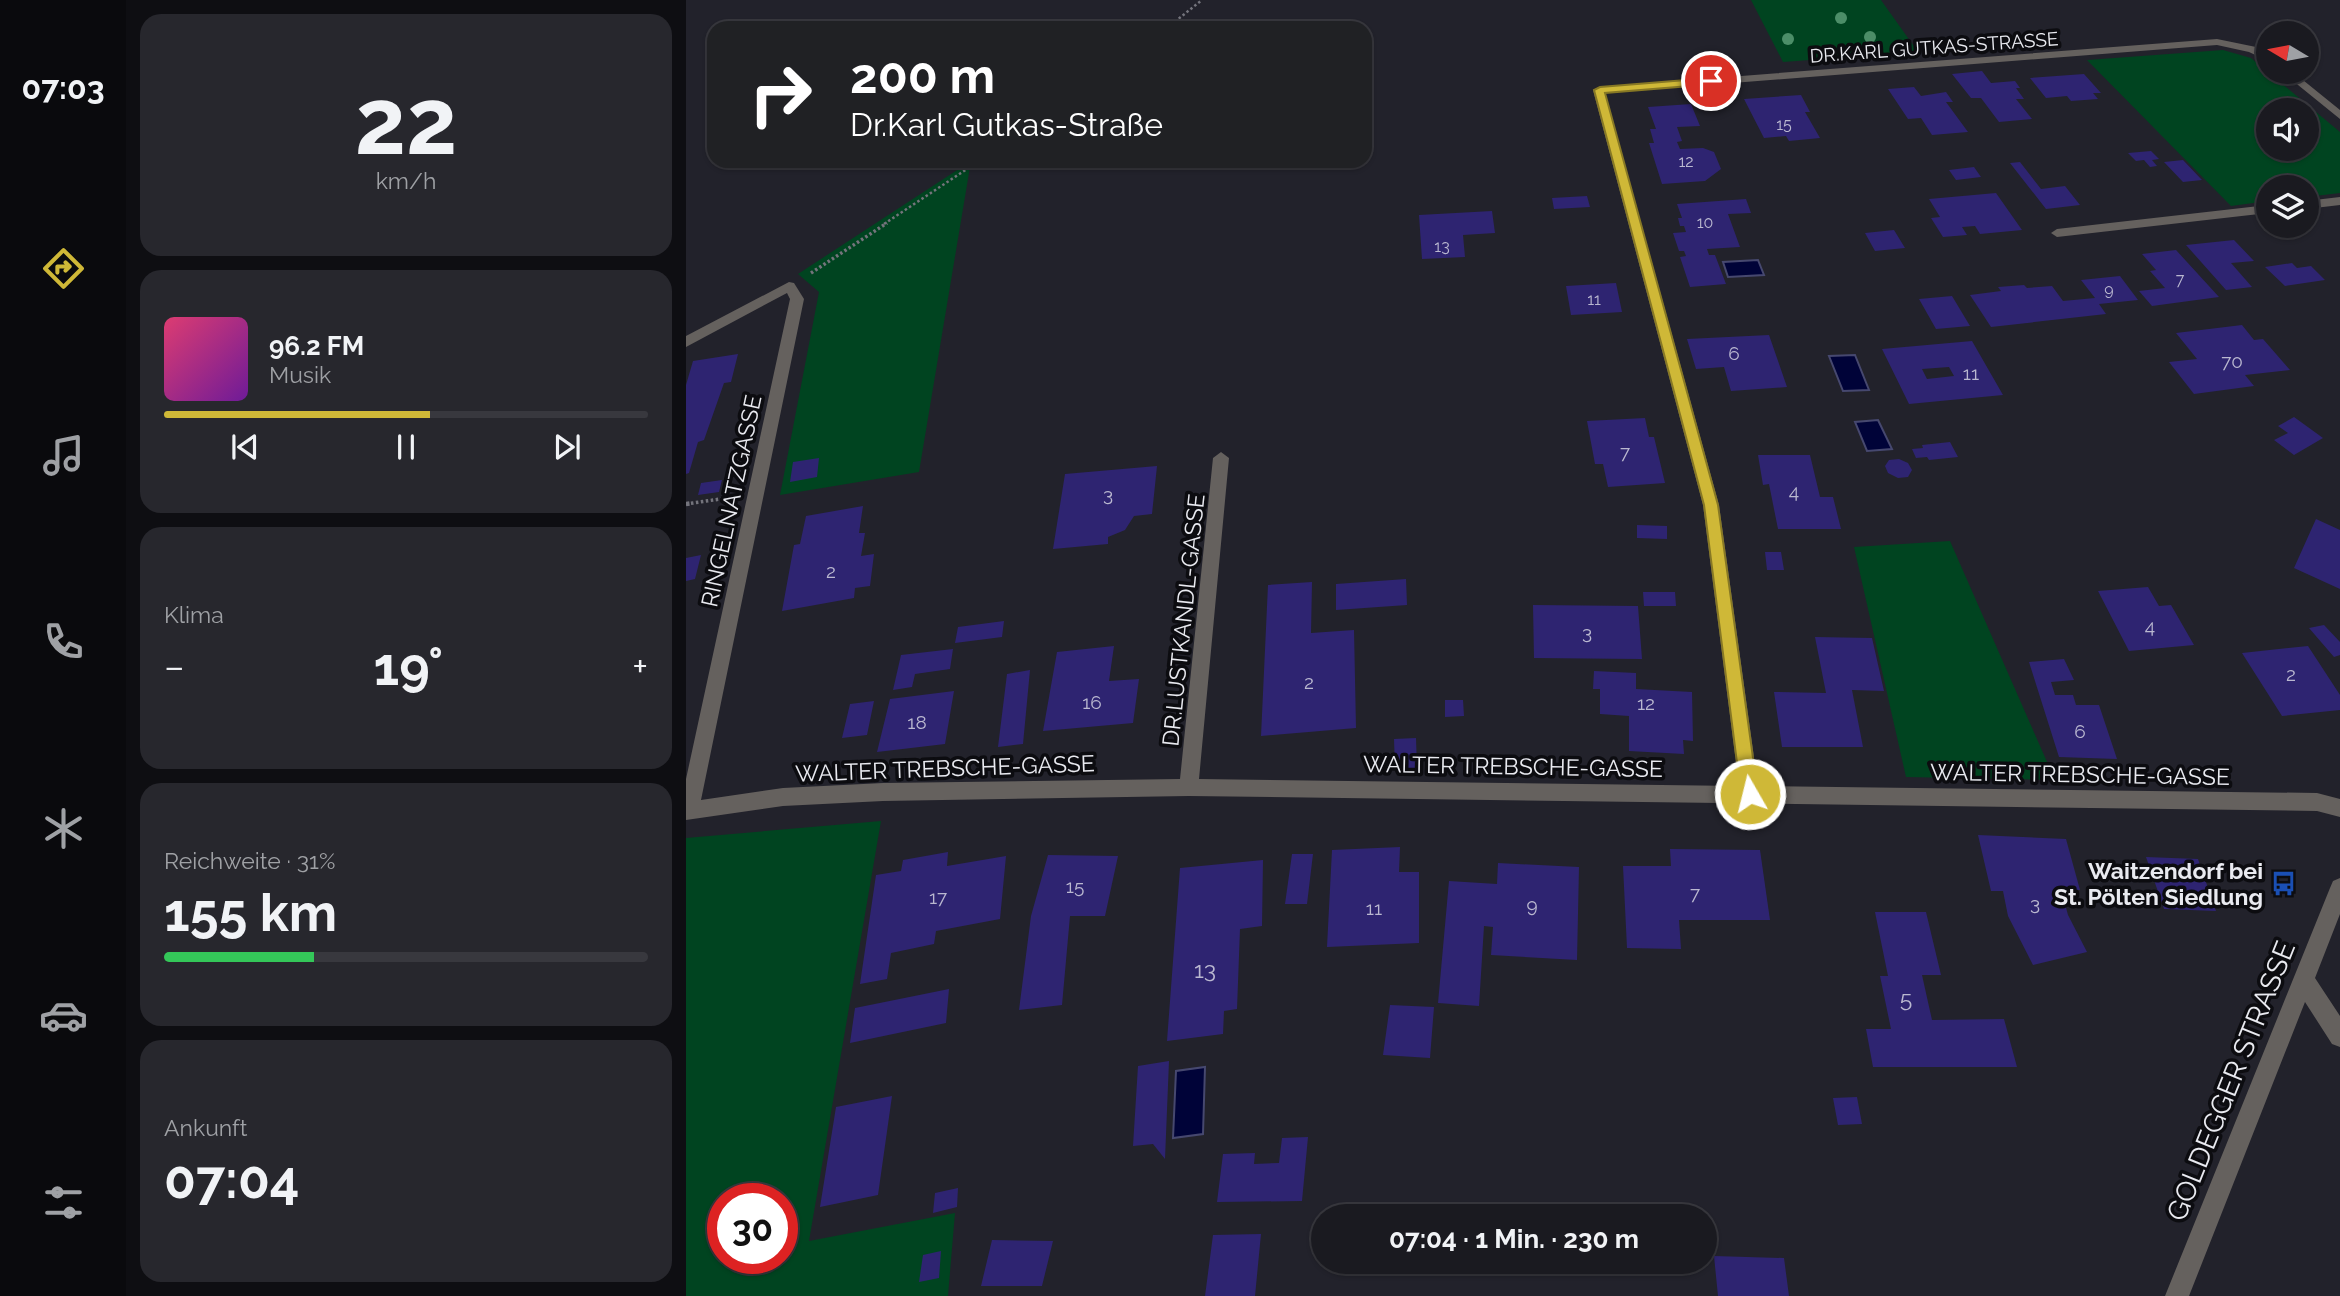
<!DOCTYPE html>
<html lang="de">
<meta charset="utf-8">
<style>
:root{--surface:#1a1a20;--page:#27272d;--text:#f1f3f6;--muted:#9fa1a5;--line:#38383e;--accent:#cfb837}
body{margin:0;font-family:Raleway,sans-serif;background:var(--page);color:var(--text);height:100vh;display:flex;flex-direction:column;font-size:26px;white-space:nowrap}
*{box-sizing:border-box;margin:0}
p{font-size:23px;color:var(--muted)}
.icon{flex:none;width:38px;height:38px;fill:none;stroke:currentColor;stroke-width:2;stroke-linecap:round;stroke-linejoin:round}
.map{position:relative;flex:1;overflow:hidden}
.side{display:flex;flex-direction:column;gap:14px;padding:14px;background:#0e0e12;width:560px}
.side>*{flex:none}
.top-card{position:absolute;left:21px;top:21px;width:665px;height:147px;border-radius:21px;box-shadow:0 2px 5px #0004,0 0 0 2px var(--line);background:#202124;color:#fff;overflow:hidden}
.needle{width:46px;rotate:280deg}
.buttons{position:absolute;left:1570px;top:21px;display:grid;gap:14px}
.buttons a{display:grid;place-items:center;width:63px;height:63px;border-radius:50%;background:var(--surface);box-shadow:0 2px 5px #0004,0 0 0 2px var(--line);font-size:35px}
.speed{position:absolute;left:21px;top:1183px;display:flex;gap:14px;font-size:35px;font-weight:700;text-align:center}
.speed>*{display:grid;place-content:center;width:91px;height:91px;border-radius:50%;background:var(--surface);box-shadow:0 2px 5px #0004,0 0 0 2px var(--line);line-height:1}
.speed .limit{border:10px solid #d22;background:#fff;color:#111}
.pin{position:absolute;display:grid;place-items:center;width:60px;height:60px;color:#fff;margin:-30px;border:4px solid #fff;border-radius:50%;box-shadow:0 2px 7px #0007}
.me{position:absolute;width:77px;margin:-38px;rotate:352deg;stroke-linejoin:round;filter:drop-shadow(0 0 5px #0008)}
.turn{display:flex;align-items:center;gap:24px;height:147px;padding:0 28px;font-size:32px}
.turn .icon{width:91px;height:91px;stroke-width:2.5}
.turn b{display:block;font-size:49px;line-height:60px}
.big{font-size:52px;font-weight:700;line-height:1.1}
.side .card{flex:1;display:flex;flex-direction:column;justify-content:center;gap:10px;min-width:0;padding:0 24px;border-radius:21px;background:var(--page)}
.side .dial{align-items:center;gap:0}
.dial b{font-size:91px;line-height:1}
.song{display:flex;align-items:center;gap:21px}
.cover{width:84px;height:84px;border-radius:10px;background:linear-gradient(135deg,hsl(340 70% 55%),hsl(280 70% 35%))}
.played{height:7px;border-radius:4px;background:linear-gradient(90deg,var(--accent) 55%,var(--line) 55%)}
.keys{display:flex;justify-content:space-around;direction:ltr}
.heat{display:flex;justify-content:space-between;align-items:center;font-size:38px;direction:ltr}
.charge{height:10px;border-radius:5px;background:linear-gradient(90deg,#34c759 31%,var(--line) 0)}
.trip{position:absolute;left:625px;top:1204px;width:406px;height:70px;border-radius:35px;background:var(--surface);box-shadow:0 2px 5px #0004,0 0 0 2px var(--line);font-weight:700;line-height:70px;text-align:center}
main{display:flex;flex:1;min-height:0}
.menu{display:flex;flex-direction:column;width:126px;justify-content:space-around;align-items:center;background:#0a0a0d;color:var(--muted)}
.menu .icon{width:49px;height:49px}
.menu .on{color:var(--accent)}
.menu b{font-size:32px;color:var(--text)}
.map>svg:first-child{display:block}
.green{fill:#004420;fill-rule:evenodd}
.water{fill:#000338;stroke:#46486f;stroke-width:2}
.building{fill:#2e2471;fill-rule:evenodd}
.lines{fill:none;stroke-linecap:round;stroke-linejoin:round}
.path-far2{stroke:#74747c;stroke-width:2.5;stroke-dasharray:2.5 2.5;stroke-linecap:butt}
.path-far1{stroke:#74747c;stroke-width:3.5;stroke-dasharray:2.5 2.5;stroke-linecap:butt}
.path{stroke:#74747c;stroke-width:4.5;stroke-dasharray:3.5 3.5;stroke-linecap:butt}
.minor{fill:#65615e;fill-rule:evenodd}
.tree{fill:#4c8e68}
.route{fill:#cfb837;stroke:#877824;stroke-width:2}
.labels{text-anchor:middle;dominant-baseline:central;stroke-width:7;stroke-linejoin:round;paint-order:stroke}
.far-number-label{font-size:16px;fill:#bab8d0}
.far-street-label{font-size:19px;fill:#e9eaf0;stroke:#0c0c10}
.number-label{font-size:19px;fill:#bab8d0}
.street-label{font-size:23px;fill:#e9eaf0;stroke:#0c0c10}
.poi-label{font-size:23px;font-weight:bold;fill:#e9eaf0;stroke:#0c0c10;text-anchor:end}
.near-number-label{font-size:23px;fill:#bab8d0}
.near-street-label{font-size:28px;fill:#e9eaf0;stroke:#0c0c10}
</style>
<main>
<nav class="menu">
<b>07:03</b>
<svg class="icon on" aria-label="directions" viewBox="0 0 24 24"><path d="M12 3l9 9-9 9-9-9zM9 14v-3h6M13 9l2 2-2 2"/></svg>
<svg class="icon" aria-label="music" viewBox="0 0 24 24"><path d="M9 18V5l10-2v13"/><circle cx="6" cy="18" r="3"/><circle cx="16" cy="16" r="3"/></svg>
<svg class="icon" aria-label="phone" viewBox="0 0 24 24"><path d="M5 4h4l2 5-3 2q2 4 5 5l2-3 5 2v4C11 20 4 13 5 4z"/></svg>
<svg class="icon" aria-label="climate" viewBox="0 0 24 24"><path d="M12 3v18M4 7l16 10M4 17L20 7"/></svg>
<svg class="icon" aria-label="car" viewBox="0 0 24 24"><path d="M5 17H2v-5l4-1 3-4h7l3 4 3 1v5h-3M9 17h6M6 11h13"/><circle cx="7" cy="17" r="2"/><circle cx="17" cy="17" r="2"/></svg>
<svg class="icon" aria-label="filters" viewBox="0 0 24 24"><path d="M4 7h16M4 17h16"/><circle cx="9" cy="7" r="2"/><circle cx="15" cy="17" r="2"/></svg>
</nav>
<section class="side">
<div class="card dial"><b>22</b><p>km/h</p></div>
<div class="card">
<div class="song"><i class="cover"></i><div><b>96.2 FM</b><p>Musik</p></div></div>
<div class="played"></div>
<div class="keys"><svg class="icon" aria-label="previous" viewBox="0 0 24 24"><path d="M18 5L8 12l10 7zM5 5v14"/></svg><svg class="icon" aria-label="pause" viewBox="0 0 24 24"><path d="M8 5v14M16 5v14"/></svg><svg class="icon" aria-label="next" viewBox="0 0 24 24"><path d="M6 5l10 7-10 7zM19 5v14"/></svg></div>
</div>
<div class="card"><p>Klima</p>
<div class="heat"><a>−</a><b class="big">19°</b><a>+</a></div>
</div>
<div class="card"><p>Reichweite · 31%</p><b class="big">155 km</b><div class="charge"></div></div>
<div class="card"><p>Ankunft</p><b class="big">07:04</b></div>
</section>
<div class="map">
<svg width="1654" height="1296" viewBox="0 0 1654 1296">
<rect width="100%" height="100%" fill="#22222b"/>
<path class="green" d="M1065 0H1195L1232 52 1097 62Z
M1537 50 1565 58 1654 132V193L1621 197 1620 187H1582V201L1545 206 1401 60ZM1620 110V149H1582V110Z
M285 161 233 472 94 495 133 292 112 274Z
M1264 541 1369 780 1220 777 1168 547Z
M195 821 123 1241 269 1213 262 1296H0V838ZM37 1199H96V1258H37Z"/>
<path class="water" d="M1072 260 1078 275 1042 277 1037 262Z
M1169 355 1183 390 1157 391 1143 356Z
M1192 420 1206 449 1181 451 1169 422Z
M519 1067 517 1134 487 1138 490 1071Z"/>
<path class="building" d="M1296 71 1305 83 1329 81 1334 88H1330L1338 99H1330L1346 119 1313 122 1295 98H1285L1266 74Z
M1398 74 1415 93H1407L1412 99 1385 101 1381 96 1360 98 1344 78Z
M1228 87 1235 96 1260 92 1267 102H1260L1282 132 1246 135 1235 118 1222 119 1202 89Z
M1115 95 1124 112H1119L1134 138 1103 141 1100 136 1078 138 1058 99Z
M1005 104 1014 126 991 127 996 141 991 142 994 149 1017 148 1028 152 1035 169 1019 181 976 184 963 143H968L964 129H970L962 107Z
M1465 151 1473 159 1466 160 1471 166 1464 167 1458 160 1450 161 1442 153Z
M1497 160 1516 180 1497 182 1478 162Z
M1334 162 1355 189 1379 186 1394 205 1360 209 1324 163Z
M1288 167 1295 177 1270 180 1263 170Z
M1310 193 1336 230 1294 234 1289 226 1276 227 1281 235 1257 237 1245 218 1254 217 1243 199Z
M901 196 904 207 868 209 866 198Z
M1060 199 1065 213 1042 214 1054 247 1021 249 1023 255H1029L1040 284 1004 287 994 257 1000 256 998 251H993L987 233 1000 232 998 226H994L992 218H996L991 204Z
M806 211 809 233 777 235 779 257 736 259 733 215Z
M1208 230 1219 248 1189 251 1179 233Z
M1548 240 1568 261 1545 263 1566 287 1540 290 1500 245Z
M1490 250 1533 297 1466 306 1453 291 1479 288 1464 271 1470 270 1456 254Z
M1606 263 1611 268 1625 266 1639 280 1599 286 1579 267Z
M1434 276 1452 300 1413 304 1420 314 1305 327 1284 295 1315 291 1312 287 1338 285 1341 288 1366 286 1377 301 1409 298 1395 280Z
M930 283 936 312 885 315 880 286Z
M1266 296 1284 326 1250 329 1233 299Z
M1556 325 1568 340 1577 339 1604 370 1559 375 1568 386 1508 394 1483 362 1511 359 1490 333Z
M1083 335 1101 387 1045 391 1038 367 1010 369 1001 339Z
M1286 341 1317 395 1223 404 1196 349ZM1263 367 1268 376 1241 379 1236 369Z
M52 354 45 382 38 383 18 440 12 442 3 473 0 474V385L7 361Z
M1608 417 1637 438 1608 455 1588 440 1602 433 1592 426Z
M959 418 963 437H968L979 483 922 487 917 464H909L901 421Z
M1264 442 1272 457 1243 460 1241 457 1230 458 1226 449 1237 448 1236 445Z
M1072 455H1124L1134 497H1147L1155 529H1092L1083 484 1077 485Z
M133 458 131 477 104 482 107 462Z
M1213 459 1222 463 1226 470 1222 477 1212 478 1202 473 1199 466 1203 460Z
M471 466 466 514 448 516 439 530 422 537V544L367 549 379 474Z
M36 480 33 492 12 495 15 483Z
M177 506 173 533H179L175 556 188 554 184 586 169 588 168 598 96 611 108 545 114 544 120 516Z
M1630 519 1654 530V589L1608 568Z
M951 525 981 526V539L951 538Z
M1079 552H1095L1098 570H1081Z
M15 555 9 579 0 581V558Z
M720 579 721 605 650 610V584Z
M626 582 625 633 668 630 670 728 575 736 582 585Z
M1462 587 1473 606 1485 605 1508 645 1443 651 1412 591Z
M957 592H989L990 606H958Z
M847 605 952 606 956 659 848 658Z
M318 621 316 637 269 643 272 627Z
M1638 625 1654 642V655L1648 657 1623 628Z
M1129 637 1186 638 1198 691 1166 690 1177 747H1096L1088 692 1140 693Z
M428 646 423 681 453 679 447 723 357 731 371 652Z
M1622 646 1654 695V710L1596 716 1556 653Z
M267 649 264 669 229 674 226 687 207 690 215 655Z
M1378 659 1388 680 1365 682 1369 695H1387L1390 705H1413L1431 759 1373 757 1343 662Z
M344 670 337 744 312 747 321 674Z
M908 671 950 673V689L1006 692 1007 741 997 740 998 754 943 751V716L914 714V689H907Z
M268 691 259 744 191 752 204 699Z
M759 700H777L778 716 759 717Z
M188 701 181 735 156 738 164 704Z
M730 738 731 768 709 769 708 739Z
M1292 835 1380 839 1394 890 1375 889 1382 915 1401 952 1347 965 1322 916 1317 891H1305Z
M714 847 713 872H733V943L641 947 646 850Z
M984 849 1074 850 1084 920H993L995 949 941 948 937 866H985Z
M262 852 261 866 320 856 314 919 250 931 248 944 205 953 201 979 174 984 190 875 215 871 217 860Z
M606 854H627L621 904H599Z
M362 855 432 856 419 916H384L376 1005 333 1010 345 916Z
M1460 857 1512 859 1530 911 1478 909Z
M577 860 576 926 554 929 551 1009 538 1011 537 1034 481 1041 494 868Z
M812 863 893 867 891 960 805 955 807 927 798 926 793 1006 752 1003 763 881 811 884Z
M1189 912H1240L1255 975H1236L1246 1020 1318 1019 1331 1067H1187L1180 1029H1205L1194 976H1202Z
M263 989 260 1023 164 1043 169 1008Z
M704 1005 748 1007 744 1058 697 1055Z
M483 1061 479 1159 467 1144 447 1146 452 1066Z
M206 1096 192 1195 134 1207 150 1107Z
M1171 1097 1176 1124 1152 1125 1147 1098Z
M622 1137 616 1201 531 1202 537 1154 569 1153 568 1164 593 1163 596 1138Z
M272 1188 271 1207 247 1213 249 1193Z
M575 1234 569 1296H519L527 1235Z
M306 1240 367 1241 356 1286H295Z
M255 1251 253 1278 233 1282 237 1255Z
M1028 1256 1098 1258 1103 1296H1032Z"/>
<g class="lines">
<path class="path-far2" d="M481 28 516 0
M198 224 293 161"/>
<path class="path-far1" d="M125 273 201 223
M0 504 41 498"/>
<path class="path" d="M0 504 7 503"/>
<path class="minor" d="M1531 39 1570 47 1582 54V61L1563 52 1531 45 919 93 1033 505 1072 786 1631 793 1654 799V817L1631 811 503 796 197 801 97 806 0 820V779L104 299 101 293 0 347V336L103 282 108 283 118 299 15 800 97 788 197 783 494 779 527 458 535 452 543 458 513 779 1053 786 1017 505 907 90 913 87Z
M1596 72H1607L1654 110V119Z
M1654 197V205L1620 209V201Z
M1582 205V213L1371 237 1365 233 1371 229Z
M1654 878V914L1629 978 1654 1016V1047L1646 1044 1619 1002 1503 1296H1479L1644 888 1647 881Z"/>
</g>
<g class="tree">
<circle cx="1155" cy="18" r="6"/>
<circle cx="1184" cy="37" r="6"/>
<circle cx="1102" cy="39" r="6"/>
</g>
<path class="route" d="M1025 78 1028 79V84L919 93 1032 505 1072 794 1070 799 1064 802 1057 799 1055 794 1018 505 908 90 914 87Z"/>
<defs>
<symbol id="bus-bare" viewBox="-9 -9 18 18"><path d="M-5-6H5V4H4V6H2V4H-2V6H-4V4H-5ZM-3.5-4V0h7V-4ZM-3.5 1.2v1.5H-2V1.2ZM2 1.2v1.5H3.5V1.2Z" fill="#1a4fb4" stroke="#0c0c10" stroke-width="2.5" paint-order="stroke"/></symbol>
</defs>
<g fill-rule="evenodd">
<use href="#bus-bare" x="1580" y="866" width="35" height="35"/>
</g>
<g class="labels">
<g class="far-number-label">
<text x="1098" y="124">15</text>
<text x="1000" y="161">12</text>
<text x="1019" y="222">10</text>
<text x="756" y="246">13</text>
<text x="1494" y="279">7</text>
<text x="1423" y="289">9</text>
<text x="908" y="299">11</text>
</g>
<g class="far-street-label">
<text transform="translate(1248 47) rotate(-4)">DR.KARL GUTKAS-STRASSE</text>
</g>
<g class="number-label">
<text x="1048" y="353">6</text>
<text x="1546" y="361">70</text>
<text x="1285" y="373">11</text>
<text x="939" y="452">7</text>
<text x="1108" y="491">4</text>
<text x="422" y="494">3</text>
<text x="145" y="571">2</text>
<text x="1464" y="626">4</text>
<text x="901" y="632">3</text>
<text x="1605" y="674">2</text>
<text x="623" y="682">2</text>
<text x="406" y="702">16</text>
<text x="960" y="703">12</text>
<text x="231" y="722">18</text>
<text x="1394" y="731">6</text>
<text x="389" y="886">15</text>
<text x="1009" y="893">7</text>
<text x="252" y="897">17</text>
<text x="1349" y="903">3</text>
<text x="846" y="905">9</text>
<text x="688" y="908">11</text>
</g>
<g class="street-label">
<text transform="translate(45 501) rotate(-78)">RINGELNATZGASSE</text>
<text transform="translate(497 620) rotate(-84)">DR.LUSTKANDL-GASSE</text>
<text transform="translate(827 766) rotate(1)">WALTER TREBSCHE-GASSE</text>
<text transform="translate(259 768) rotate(-2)">WALTER TREBSCHE-GASSE</text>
<text transform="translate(1394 774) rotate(1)">WALTER TREBSCHE-GASSE</text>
</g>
<g class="poi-label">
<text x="1577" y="870">Waitzendorf bei<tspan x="1577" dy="26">St. Pölten Siedlung</tspan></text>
</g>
<g class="near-number-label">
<text x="519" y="969">13</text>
<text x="1220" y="998">5</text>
</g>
<g class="near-street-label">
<text transform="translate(1545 1081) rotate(-68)">GOLDEGGER STRASSE</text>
</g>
</g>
</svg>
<div class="buttons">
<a><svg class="needle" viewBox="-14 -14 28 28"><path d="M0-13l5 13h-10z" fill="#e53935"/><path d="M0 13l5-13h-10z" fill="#9fa1a5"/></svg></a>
<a><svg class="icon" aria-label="sound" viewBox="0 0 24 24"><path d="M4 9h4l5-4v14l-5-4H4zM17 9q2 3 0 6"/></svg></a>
<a><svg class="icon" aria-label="layers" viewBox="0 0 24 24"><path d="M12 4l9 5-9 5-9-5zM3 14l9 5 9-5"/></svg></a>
</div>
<div class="speed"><div class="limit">30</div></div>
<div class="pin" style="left:1025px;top:81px;background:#d93025"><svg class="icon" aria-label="arrive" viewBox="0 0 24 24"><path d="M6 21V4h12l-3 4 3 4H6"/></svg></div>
<svg class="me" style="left:1064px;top:794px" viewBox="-20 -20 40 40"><circle r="17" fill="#cfb837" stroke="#fff" stroke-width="3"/><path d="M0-11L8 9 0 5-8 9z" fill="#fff"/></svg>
<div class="trip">07:04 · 1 Min. · 230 m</div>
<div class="top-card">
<div class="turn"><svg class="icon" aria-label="right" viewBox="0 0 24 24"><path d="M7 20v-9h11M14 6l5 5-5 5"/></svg><div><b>200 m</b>Dr.Karl Gutkas-Straße</div></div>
</div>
</div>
</main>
